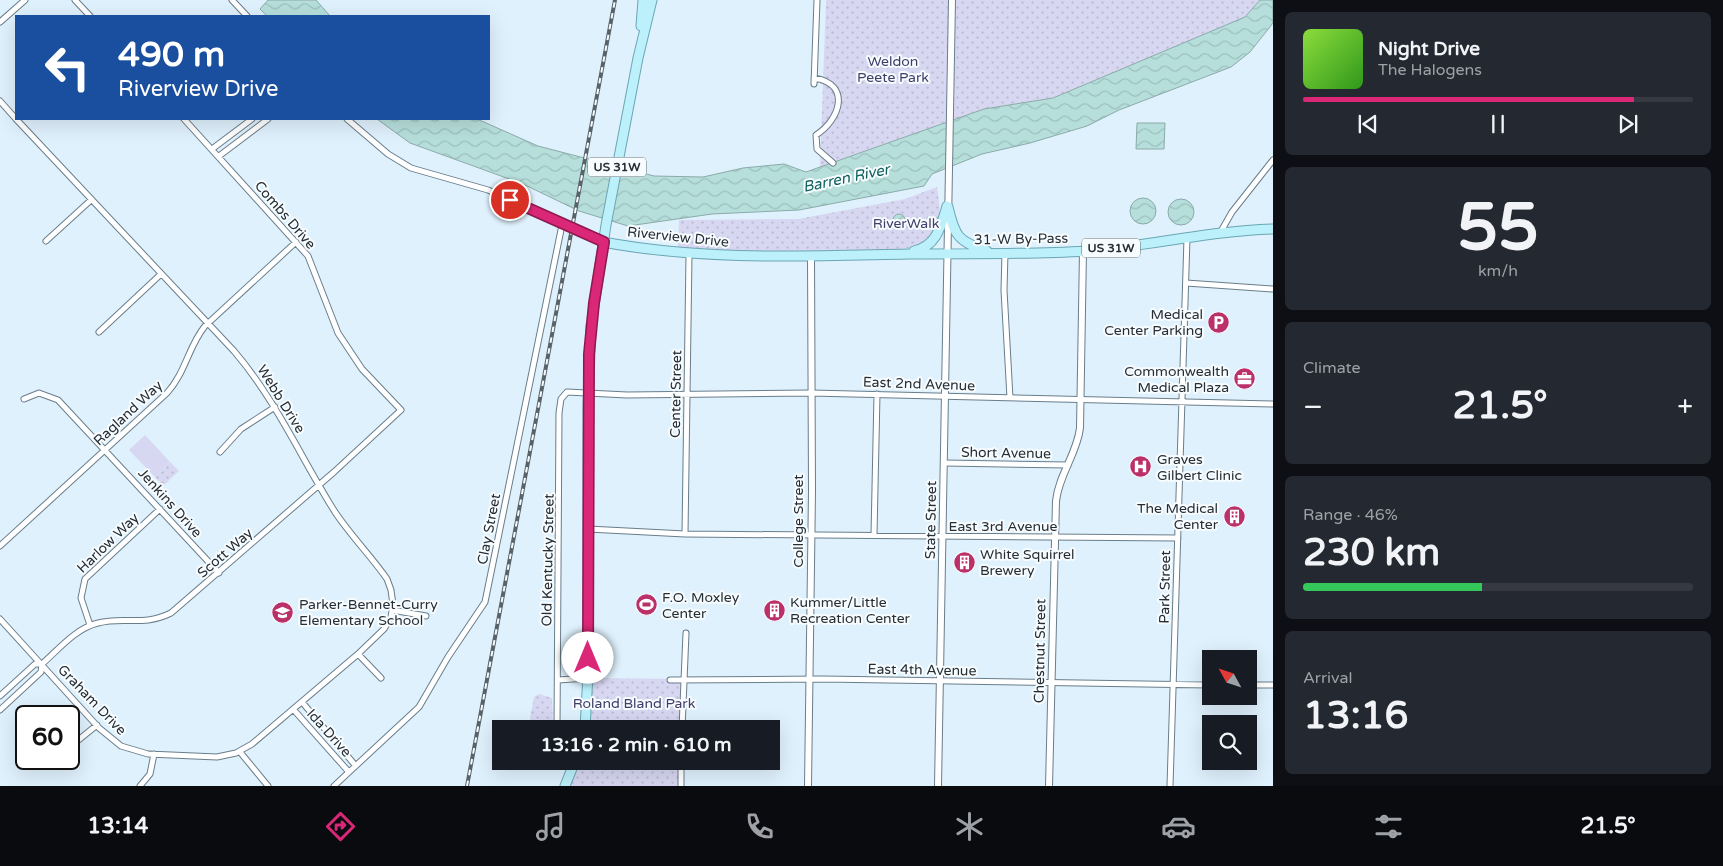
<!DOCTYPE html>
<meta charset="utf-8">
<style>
:root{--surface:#171b24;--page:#242831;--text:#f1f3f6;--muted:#9ea1a6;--line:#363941;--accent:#db2777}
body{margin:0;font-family:"Varela Round",sans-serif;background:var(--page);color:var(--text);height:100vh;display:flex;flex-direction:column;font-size:19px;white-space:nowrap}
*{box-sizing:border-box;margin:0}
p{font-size:16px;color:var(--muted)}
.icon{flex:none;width:28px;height:28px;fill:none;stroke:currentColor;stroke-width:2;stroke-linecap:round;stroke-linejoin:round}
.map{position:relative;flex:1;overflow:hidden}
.panel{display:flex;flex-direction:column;gap:12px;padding:12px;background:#0d0f14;width:450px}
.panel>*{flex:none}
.top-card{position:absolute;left:15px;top:15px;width:475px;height:105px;border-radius:0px;box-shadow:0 5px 20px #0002;background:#1a4fa0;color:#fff;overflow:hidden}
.needle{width:32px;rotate:310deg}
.controls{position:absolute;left:1202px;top:650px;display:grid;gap:10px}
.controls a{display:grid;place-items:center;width:55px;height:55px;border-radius:0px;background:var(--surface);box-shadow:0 5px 20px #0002;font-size:25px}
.speed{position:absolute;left:15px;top:705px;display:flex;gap:10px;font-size:25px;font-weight:700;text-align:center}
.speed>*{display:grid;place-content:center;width:65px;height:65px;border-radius:50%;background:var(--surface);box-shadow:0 5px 20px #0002;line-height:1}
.speed .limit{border:2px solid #111;border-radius:8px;background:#fff;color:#111}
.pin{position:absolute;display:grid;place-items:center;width:42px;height:42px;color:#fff;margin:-21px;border:2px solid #fff;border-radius:50%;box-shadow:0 1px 5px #0007}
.me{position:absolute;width:55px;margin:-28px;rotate:0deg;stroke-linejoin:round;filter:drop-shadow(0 0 4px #0008)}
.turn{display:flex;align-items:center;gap:18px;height:105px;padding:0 20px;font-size:22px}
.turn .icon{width:65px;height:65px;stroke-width:2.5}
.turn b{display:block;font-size:35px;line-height:42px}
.big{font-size:38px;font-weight:700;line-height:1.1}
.panel .tile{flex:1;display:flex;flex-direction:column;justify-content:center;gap:8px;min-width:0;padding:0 18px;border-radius:8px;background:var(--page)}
.panel .dial{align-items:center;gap:0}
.dial b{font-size:65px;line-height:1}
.song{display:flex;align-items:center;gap:15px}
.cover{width:60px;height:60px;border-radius:8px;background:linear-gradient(135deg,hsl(90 70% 55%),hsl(110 70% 35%))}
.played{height:5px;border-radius:2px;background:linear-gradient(90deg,var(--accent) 85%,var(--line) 85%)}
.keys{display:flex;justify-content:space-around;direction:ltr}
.heat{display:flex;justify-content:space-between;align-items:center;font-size:28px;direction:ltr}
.charge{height:8px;border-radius:4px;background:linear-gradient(90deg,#34c759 46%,var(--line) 0)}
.trip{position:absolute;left:492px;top:720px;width:288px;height:50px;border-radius:0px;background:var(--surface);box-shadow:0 5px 20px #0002;font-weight:700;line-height:50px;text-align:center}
.tab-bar{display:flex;height:80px;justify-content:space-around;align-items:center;background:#090b0e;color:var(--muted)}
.tab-bar .icon{width:35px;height:35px}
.tab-bar .current{color:var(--accent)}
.tab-bar b{font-size:22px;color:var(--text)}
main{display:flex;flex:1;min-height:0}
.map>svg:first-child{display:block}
.green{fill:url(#green-dots)}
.pitch{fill:#d8d7f2}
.water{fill:url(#water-waves);stroke:#8baaa9}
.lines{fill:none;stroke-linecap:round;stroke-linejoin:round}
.minor-casing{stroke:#697d8b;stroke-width:7}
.tertiary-casing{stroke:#697d8b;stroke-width:8}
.primary-casing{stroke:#6aa6b4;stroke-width:11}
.minor{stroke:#fff;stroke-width:5}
.tertiary{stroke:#fff;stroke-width:6}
.primary{stroke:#bcf0fb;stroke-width:9}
.rail-casing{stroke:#576269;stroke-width:4}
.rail{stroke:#f7fcff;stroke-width:2;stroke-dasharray:5.5;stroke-linecap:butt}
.route-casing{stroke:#8e194d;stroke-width:12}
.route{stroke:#db2777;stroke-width:9}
.labels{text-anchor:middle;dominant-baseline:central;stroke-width:4;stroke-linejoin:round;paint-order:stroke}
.shield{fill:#f7fcff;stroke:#656c71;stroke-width:1}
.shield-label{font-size:12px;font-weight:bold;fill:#262e34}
.park-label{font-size:14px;fill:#413c68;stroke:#f7fcff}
.street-label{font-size:14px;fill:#262e34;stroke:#f7fcff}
.poi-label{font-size:14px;fill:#262e34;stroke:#f7fcff;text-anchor:start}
.water-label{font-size:15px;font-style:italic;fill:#0e605b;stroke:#f7fcff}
</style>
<main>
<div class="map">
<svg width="1273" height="786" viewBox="0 0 1273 786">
<defs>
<pattern id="green-dots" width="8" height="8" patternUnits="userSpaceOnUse" patternTransform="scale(1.25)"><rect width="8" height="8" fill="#d8d7f2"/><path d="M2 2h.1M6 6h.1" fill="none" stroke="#b9b9d0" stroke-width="1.8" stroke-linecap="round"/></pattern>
<pattern id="water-waves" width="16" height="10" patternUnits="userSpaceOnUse" patternTransform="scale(1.25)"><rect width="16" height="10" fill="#b6dfdb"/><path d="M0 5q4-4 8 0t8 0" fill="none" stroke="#9cc0bd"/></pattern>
</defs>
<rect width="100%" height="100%" fill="#dff1fd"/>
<path class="green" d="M826 0H1260L1245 17 1053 98 984 109 820 167Z
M937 187C939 203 945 231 928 242 920 248 903 248 894 250L751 253 678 249 679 220 798 219 905 199Z
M170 462 179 471 163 486 155 477Z
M588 678 684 679 682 729H584Z
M539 694 552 698 553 729H528L534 697Z
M574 761H681V786H565Z"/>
<path class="pitch" d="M145 435 170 462 155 477 129 450Z"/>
<path class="water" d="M268 0H316L330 16H267L260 9Z
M1260 0H1273V23L1250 52 1231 67 1119 110 1087 126 1030 143 982 154 932 174 924 186 799 210 712 214 628 226 579 211 523 184 410 143 377 119H477L538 146 654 176 703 177 743 168 784 164 806 172 984 109 1053 98 1245 17Z
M1137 123H1165L1164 149H1136Z
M1130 211a13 13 0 1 1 26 0a13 13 0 1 1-26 0Z
M1168 212a13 13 0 1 1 26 0a13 13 0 1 1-26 0Z
M893 220a6 6 0 1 1 12 0a6 6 0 1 1-12 0Z"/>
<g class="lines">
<defs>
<path id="minor" d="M75 0 90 16
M232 0 247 16
M0 22 25 0
M814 78C852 84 840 120 816 135L817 149 833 163
M814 84 817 0
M0 101 16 119
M347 119 388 154 411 168 488 190 603 242
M212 149 252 119
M219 156 268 119
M1220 233 1232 212 1273 160
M46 241 91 200
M1005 253 1004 290 1010 398
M1186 283 1273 289
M99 332 161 274
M24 399 39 393 58 400 219 573
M220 452 241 429 275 407
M945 463 1068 465
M588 529 685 534 1178 538
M685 534 689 255
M874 535 877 394
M0 546 167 393C186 372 188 347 205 326L296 242
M392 610 426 616
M0 619 99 728 121 746 148 754 217 757 236 753 252 744 358 654 384 629 391 617 393 605 391 590 387 579C371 556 351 536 335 512 301 458 276 400 234 351L16 119
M90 625 81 598 85 579 160 509
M358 654 381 678
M558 680 588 678
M670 680 823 679 1208 685
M1249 685H1273
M0 696 35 664H42C58 650 76 628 98 623 125 616 142 627 171 613L334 472 401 410 362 369 338 333 308 256 184 119
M302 702 355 765
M293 709 348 771
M0 710 41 672 42 664
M557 729 559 413 561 399 567 392 627 395 811 393 1273 404
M682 729 686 633
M71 746 97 725
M240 752 268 786
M140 786 150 774 154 754
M334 786 419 707 448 657 485 602 562 225
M681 786V761
M1170 786 1187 238"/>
<path id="tertiary" d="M808 786 812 491 811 256
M938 786 952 0
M1049 786 1056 501C1059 474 1077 454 1080 428L1083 251"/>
<path id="primary" d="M641 26 643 0
M948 207C955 237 958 241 987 251
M603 242C705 261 806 256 908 254 967 253 1027 255 1086 251 1148 246 1210 231 1273 229
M914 251C937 246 941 226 947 206
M585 729 588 674V405L591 326 606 225 638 58 652 0
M565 786 575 761"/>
</defs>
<use href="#minor" class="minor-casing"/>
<use href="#tertiary" class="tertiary-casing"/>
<use href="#primary" class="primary-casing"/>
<use href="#minor" class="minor"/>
<use href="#tertiary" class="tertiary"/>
<use href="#primary" class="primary"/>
<defs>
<path id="rail" d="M467 786 615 0"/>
</defs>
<use href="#rail" class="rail-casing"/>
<use href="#rail" class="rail"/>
</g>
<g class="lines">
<defs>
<path id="route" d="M510 200 604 242 594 303 589 354 588 658"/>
</defs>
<use href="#route" class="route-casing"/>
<use href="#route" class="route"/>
</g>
<defs>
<symbol id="parking-disc" viewBox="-11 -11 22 22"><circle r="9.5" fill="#bb3068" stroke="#f7fcff"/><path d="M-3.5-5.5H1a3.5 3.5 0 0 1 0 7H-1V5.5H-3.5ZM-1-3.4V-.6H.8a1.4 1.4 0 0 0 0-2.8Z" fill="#fff"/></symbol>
<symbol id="office-disc" viewBox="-11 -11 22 22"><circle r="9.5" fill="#bb3068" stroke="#f7fcff"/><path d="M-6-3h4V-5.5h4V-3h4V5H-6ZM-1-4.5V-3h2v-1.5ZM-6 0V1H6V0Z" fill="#fff"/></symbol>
<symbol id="hospital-disc" viewBox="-11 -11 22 22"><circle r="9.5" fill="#bb3068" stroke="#f7fcff"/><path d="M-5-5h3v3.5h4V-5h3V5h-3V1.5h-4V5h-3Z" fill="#fff"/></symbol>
<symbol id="building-disc" viewBox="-11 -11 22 22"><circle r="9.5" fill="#bb3068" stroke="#f7fcff"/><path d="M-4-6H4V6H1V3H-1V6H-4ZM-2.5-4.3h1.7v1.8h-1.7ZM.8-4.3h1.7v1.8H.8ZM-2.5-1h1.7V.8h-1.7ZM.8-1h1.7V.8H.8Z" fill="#fff"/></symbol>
<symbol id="stadium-disc" viewBox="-11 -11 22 22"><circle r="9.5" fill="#bb3068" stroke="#f7fcff"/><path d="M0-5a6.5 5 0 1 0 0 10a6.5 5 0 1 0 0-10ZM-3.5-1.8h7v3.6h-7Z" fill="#fff"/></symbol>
<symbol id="school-disc" viewBox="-11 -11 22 22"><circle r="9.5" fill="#bb3068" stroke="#f7fcff"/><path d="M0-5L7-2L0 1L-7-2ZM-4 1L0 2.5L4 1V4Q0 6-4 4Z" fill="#fff"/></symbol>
</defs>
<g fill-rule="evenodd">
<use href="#parking-disc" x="1206" y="310" width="25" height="25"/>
<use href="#office-disc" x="1232" y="366" width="25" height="25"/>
<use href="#hospital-disc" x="1128" y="454" width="25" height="25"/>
<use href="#building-disc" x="1222" y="504" width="25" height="25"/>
<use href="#building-disc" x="952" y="550" width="25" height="25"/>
<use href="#stadium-disc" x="634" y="592" width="25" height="25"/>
<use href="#building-disc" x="762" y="598" width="25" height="25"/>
<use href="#school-disc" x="270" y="600" width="25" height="25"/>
</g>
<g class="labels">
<g class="shield">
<rect x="588" y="157.5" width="58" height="19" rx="4"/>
<rect x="1082" y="238.5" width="58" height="19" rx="4"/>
</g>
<g class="shield-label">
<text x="617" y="167">US 31W</text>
<text x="1111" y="248">US 31W</text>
</g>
<g class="park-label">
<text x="893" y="61">Weldon<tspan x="893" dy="16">Peete Park</tspan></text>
<text x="906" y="223">RiverWalk</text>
<text x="634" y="703">Roland Bland Park</text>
</g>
<g class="street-label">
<text transform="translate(285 215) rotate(49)">Combs Drive</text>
<text transform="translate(678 237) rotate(6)">Riverview Drive</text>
<text transform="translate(1021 239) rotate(-1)">31-W By-Pass</text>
<text transform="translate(919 384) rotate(2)">East 2nd Avenue</text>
<text transform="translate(676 394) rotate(-89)">Center Street</text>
<text transform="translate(281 399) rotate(58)">Webb Drive</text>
<text transform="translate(128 413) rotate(-43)">Ragland Way</text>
<text transform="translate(1006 453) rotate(1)">Short Avenue</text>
<text transform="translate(170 503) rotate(48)">Jenkins Drive</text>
<text transform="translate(931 520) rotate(-89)">State Street</text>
<text transform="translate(798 521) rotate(-90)">College Street</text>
<text x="1003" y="526">East 3rd Avenue</text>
<text transform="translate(489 529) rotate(-79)">Clay Street</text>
<text transform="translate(108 543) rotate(-44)">Harlow Way</text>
<text transform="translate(225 553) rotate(-41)">Scott Way</text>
<text transform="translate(548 560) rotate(-89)">Old Kentucky Street</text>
<text transform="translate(1165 587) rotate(-89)">Park Street</text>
<text transform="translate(1040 651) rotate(-89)">Chestnut Street</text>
<text transform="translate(922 670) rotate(1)">East 4th Avenue</text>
<text transform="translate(92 700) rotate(46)">Graham Drive</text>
<text transform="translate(329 733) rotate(48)">Ida Drive</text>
</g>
<g class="poi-label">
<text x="1203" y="314" text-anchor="end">Medical<tspan x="1203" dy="16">Center Parking</tspan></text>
<text x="1229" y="371" text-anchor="end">Commonwealth<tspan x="1229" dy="16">Medical Plaza</tspan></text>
<text x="1157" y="459">Graves<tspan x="1157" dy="16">Gilbert Clinic</tspan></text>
<text x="1218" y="508" text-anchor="end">The Medical<tspan x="1218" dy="16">Center</tspan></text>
<text x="980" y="554">White Squirrel<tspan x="980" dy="16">Brewery</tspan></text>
<text x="662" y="597">F.O. Moxley<tspan x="662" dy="16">Center</tspan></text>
<text x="790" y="602">Kummer/Little<tspan x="790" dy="16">Recreation Center</tspan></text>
<text x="299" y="604">Parker-Bennet-Curry<tspan x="299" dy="16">Elementary School</tspan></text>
</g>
<g class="water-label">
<text transform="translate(846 178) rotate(-12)">Barren River</text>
</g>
</g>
</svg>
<div class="controls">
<a><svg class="needle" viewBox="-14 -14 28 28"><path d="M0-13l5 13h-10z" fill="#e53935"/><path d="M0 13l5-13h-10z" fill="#9ea1a6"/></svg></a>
<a><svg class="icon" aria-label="search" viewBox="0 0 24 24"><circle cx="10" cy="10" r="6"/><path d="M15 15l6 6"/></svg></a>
</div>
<div class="speed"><div class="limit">60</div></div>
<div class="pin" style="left:510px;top:200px;background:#d93025"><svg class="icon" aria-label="arrive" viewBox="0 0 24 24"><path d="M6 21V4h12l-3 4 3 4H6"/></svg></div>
<svg class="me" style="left:588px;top:658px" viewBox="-20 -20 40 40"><circle r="19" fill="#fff"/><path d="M0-13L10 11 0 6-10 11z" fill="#db2777"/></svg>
<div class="trip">13:16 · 2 min · 610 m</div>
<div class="top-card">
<div class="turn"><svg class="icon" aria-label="left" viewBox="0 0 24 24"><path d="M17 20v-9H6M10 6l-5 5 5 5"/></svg><div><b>490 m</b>Riverview Drive</div></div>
</div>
</div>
<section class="panel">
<div class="tile">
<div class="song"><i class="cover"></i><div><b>Night Drive</b><p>The Halogens</p></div></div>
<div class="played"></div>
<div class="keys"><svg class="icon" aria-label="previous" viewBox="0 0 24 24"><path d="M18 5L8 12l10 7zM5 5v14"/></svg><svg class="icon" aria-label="pause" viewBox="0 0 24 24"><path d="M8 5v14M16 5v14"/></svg><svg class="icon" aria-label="next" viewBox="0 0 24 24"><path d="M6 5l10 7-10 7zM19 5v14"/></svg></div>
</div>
<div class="tile dial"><b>55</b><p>km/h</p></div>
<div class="tile"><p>Climate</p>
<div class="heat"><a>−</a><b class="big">21.5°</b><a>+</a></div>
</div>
<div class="tile"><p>Range · 46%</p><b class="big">230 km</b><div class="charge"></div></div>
<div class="tile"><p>Arrival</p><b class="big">13:16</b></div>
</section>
</main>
<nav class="tab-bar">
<b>13:14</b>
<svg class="icon current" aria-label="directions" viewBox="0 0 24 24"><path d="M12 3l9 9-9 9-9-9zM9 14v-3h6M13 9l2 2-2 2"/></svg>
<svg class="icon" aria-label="music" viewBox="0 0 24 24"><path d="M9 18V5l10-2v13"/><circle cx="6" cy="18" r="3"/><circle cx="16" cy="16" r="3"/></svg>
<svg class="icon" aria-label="phone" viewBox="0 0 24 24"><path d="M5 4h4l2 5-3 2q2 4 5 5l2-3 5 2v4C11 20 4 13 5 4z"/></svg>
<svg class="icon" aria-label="climate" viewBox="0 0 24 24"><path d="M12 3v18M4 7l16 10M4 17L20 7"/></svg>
<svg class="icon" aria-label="car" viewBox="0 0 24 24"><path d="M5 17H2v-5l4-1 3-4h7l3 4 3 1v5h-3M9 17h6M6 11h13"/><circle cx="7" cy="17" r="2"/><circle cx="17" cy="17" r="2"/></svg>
<svg class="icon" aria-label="filters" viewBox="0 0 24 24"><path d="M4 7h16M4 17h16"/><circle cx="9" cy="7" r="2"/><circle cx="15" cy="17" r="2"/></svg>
<b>21.5°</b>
</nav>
